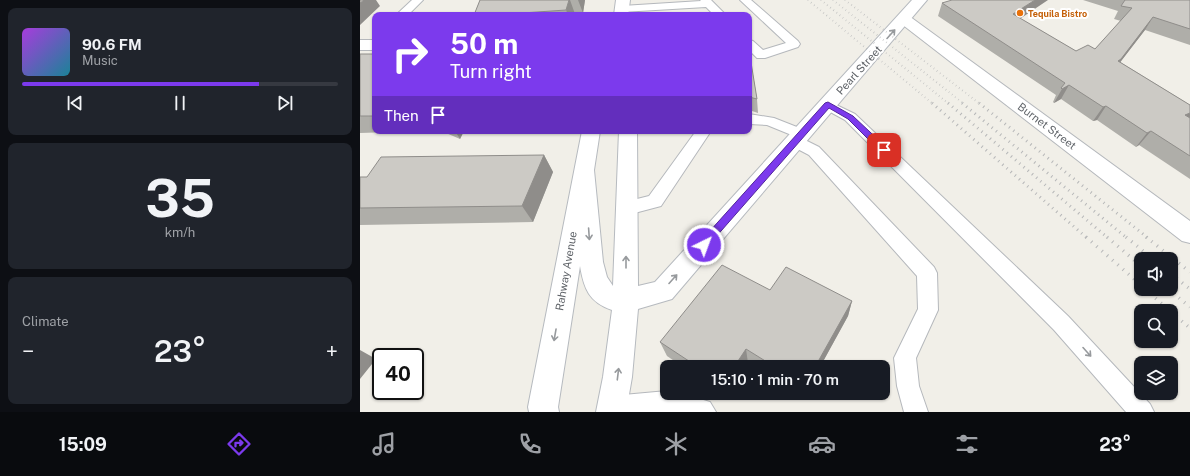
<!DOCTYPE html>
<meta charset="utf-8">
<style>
:root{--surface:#171b24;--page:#20242c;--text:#f1f3f6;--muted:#9ea1a6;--line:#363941;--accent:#7c3aed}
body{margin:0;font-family:"Public Sans",sans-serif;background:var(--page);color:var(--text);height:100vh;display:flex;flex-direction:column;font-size:15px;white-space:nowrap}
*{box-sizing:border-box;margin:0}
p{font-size:13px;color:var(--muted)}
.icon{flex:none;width:22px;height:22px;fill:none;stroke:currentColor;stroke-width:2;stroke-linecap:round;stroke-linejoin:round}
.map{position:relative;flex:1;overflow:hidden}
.details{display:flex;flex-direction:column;gap:8px;padding:8px;background:#0d0f14;width:360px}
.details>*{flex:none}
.guide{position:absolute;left:12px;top:12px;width:380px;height:122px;border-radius:8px;box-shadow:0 1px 3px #0004;background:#7c3aed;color:#fff;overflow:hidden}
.tools{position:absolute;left:774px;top:252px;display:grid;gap:8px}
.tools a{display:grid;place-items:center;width:44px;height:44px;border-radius:8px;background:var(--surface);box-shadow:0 1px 3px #0004;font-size:20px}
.speed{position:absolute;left:12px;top:348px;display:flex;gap:8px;font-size:20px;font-weight:700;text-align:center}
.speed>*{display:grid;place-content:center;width:52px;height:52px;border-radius:50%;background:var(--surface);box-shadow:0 1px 3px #0004;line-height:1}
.speed .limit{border:2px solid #111;border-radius:6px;background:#fff;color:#111}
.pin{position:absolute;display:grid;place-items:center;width:34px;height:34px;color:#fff;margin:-17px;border-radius:8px;box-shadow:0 2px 6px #0006}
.me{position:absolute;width:44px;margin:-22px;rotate:42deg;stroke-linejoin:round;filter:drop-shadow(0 0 3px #0008)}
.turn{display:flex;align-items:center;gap:14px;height:84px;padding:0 12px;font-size:18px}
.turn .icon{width:52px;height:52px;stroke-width:2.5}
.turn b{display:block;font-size:28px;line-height:34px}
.then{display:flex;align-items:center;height:38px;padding:0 12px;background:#0003;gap:8px;font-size:15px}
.big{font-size:30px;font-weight:600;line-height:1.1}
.details .card{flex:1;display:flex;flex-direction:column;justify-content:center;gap:6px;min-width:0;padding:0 14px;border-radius:8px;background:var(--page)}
.details .dial{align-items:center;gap:0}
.dial b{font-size:52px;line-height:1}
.song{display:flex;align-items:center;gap:12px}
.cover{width:48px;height:48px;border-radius:6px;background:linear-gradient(135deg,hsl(280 70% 55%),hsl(190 70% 35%))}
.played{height:4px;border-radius:2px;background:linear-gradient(90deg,var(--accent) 75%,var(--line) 75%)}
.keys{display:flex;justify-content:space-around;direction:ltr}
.heat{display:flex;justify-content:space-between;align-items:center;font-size:22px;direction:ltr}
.trip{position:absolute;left:300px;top:360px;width:230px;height:40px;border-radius:8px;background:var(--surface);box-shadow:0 1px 3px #0004;font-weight:600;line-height:40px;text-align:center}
.tabs{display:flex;height:64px;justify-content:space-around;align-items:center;background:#090b0e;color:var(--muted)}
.tabs .icon{width:28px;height:28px}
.tabs .on{color:var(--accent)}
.tabs b{font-size:18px;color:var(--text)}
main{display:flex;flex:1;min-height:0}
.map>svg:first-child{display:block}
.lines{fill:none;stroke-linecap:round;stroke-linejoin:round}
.lane-casing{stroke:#b5b8bc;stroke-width:2}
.street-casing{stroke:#b5b8bc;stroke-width:2}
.secondary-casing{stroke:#b6babf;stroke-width:2}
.lane{fill:#fff;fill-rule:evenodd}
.street{fill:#fff;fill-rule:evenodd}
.secondary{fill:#fff;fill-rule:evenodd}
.rail-far2{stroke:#b6b7b8;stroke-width:2;stroke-dasharray:0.5 3.5;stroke-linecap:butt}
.rail-far1{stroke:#b6b7b8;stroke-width:3;stroke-dasharray:1 4.5;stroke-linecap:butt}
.rail{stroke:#b6b7b8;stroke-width:3.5;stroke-dasharray:1 6;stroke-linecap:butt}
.wall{fill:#afaea9}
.shaded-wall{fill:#8f8d8a}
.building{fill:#cccac5;stroke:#8f8d8a}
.oneway{stroke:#979a9d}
.route{fill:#7c3aed;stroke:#51269a}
.food-dot{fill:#e8710a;stroke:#fff;stroke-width:1.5}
.labels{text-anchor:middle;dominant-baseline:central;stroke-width:4;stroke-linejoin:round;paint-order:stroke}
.far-food-label{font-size:9px;font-weight:bold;fill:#c56008;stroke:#fff;text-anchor:start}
.street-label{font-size:11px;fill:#5f6368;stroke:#fff}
</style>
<main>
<section class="details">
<div class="card">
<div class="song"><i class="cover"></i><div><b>90.6 FM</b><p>Music</p></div></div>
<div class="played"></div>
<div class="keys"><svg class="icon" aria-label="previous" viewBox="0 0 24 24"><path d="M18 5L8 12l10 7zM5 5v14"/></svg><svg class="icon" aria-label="pause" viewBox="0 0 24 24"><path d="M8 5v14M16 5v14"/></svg><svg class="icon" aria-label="next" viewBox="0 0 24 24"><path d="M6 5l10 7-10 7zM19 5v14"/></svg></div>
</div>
<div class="card dial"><b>35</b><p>km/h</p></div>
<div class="card"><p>Climate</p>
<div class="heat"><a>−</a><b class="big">23°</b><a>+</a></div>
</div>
</section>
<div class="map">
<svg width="830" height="412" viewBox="0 0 830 412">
<rect width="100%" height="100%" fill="#f1efe8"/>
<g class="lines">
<defs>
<path id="lane" d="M52 0H63L48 15H36Z
M340 0H351L366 15H354L346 7 262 12 257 9 262 6 341 1Z
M380 0H391L438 41 440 44 438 47 405 58H397L389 50V40L393 41 403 50 426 43Z
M468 101 495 114 708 316 790 404 794 412H766L694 330 485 120 463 108 461 105 463 102Z
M389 114 414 118 447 131 449 134 447 137 443 139 459 147 574 267 577 273 578 310 556 358 559 386 568 412H544L537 386 534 358 558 309 557 276 449 155 430 145 428 141 430 137 434 136 407 125 389 124Z
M336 131H351L301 206 267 215 261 213 258 208 261 203 289 196Z
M307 391V393H320L350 402 356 412H242L240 408 244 400 252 396Z"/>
<path id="street" d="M544 15 549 16 830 221V243L822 241 539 22 537 19 539 16Z
M0 40H15V50H0Z"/>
<path id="secondary" d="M256 0H270L268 15H254Z
M552 0H567L312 299 278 309 272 377 266 412H236L243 377 252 310C229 302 224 289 220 266L198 407 199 412H169L168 407 222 131H240L234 170 243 262 247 277 253 286 259 131H277L278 286 295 282Z"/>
</defs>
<use href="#lane" class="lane-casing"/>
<use href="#street" class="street-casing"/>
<use href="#secondary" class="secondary-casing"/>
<use href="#lane" class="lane"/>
<use href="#street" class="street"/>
<use href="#secondary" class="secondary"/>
<path class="rail-far2" d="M448 0 573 104
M461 0 589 104
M473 0 604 104
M485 0 620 104"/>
<path class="rail-far1" d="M572 103 727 238
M588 103 748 238
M602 103 767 238
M619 103 788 238"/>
<path class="rail" d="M726 237 781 285
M747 237 781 266
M766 237 793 259
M786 237 830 272
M811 274 830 289
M785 289 810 311
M808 289 830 307
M811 312 830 328"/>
</g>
<path class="wall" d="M120 0H225L223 13 215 14V15H114Z
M723 0H830V45L785 30 760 62 830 105V179L779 145 776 147 737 120 733 121 701 99 694 103 693 102 696 95 578 16 582 3 661 19 716 51 735 49 761 21 754 19 758 11Z
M389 50 397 99 398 113 389 110Z
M0 54H15V131H32L31 132 0 133Z
M85 131H104L100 139 86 133Z
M184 155 193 172 173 222 0 225V177H7Z
M410 290 492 301 488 316 460 367H394L388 363 385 367H323L307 356 300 342Z
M436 393H446L443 397Z"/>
<path class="shaded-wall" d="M4 0H16L20 6 0 25V3Z
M209 0H210L215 14V15H208L206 10Z
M218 0H225L223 13Z
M675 0H688L648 27 653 14Z
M793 17 785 30 752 73 758 61Z
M709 85 701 99 694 103 702 89Z
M746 106 737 120 733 121 743 107Z
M830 113V118L825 115Z
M95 131H104L100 139Z
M791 131 779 145 776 147 787 133Z
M184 155 193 172 173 222 162 206Z
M492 301 488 316 460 367H455Z
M386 349 388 363 385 367H374Z
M0 350 16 359 0 379Z"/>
<path class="building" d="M0 0H4L0 3Z
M120 0H209L206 10 148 14V15H114Z
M592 0H675L653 14 716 51 728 45 735 49 772 8 761 6 765 0H830V29L793 17 761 59 758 61 830 105V113L825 115 830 118V156L791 131 787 133 746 106 743 107 709 85 702 89 701 88 705 83 582 3Z
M389 50 397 99 389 97Z
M0 54H15V116H0Z
M184 155 162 206 0 208V177H7L21 157Z
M362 265 410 290 426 267 492 301 455 367H415L386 349 374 367H338L300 342Z"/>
<defs><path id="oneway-shaft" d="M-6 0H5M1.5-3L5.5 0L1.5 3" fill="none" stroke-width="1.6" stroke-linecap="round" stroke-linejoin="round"/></defs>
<g class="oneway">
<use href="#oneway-shaft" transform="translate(531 34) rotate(-48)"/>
<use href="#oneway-shaft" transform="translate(229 234) rotate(86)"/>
<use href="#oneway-shaft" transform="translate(266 262) rotate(-90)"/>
<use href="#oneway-shaft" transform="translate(313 279) rotate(-48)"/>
<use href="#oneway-shaft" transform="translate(195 335) rotate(100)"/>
<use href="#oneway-shaft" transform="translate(727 352) rotate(48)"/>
<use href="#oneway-shaft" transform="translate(258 374) rotate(-83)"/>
</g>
<path class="route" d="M468 102 493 116 527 148V152H521L488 119 469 108 347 247H340L339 245 340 242 465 103Z"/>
<circle class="food-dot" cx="660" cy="13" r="4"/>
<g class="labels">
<g class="far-food-label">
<text x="668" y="13">Tequila Bistro</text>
</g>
<g class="street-label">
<text transform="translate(499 70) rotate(-48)">Pearl Street</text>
<text transform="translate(687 126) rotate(37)">Burnet Street</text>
<text transform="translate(206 271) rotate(-80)">Rahway Avenue</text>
</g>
</g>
</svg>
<div class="tools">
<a><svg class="icon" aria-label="sound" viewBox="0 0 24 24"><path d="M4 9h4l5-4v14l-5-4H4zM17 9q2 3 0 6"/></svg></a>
<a><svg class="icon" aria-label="search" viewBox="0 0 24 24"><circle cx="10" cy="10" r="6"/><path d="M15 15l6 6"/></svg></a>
<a><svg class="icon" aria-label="layers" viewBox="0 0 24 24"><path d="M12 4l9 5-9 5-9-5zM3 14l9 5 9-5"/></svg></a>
</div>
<div class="speed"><div class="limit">40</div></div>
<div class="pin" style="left:524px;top:150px;background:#d93025"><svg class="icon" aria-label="arrive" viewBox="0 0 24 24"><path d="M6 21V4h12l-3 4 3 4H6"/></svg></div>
<svg class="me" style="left:344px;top:245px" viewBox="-20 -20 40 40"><circle r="17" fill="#7c3aed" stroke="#fff" stroke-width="3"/><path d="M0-11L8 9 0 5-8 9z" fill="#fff"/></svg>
<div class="trip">15:10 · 1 min · 70 m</div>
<div class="guide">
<div class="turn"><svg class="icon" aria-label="right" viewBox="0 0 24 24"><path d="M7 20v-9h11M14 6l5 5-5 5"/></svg><div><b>50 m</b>Turn right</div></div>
<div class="then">Then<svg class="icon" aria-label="arrive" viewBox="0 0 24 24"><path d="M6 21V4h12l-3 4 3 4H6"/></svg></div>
</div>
</div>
</main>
<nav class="tabs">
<b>15:09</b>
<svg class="icon on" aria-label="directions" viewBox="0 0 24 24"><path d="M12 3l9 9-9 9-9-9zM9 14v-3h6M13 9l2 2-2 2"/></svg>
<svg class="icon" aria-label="music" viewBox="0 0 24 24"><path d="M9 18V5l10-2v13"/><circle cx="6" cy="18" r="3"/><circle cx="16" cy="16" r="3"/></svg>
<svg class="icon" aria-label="phone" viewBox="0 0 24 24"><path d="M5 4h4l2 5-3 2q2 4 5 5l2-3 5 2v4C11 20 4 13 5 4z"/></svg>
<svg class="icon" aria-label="climate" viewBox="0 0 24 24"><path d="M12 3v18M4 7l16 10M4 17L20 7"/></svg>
<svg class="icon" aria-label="car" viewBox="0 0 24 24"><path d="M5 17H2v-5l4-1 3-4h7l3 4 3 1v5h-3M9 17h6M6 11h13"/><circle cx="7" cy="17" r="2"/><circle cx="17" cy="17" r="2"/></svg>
<svg class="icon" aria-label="filters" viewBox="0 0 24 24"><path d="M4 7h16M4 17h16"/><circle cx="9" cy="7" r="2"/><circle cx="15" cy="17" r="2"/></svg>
<b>23°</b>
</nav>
